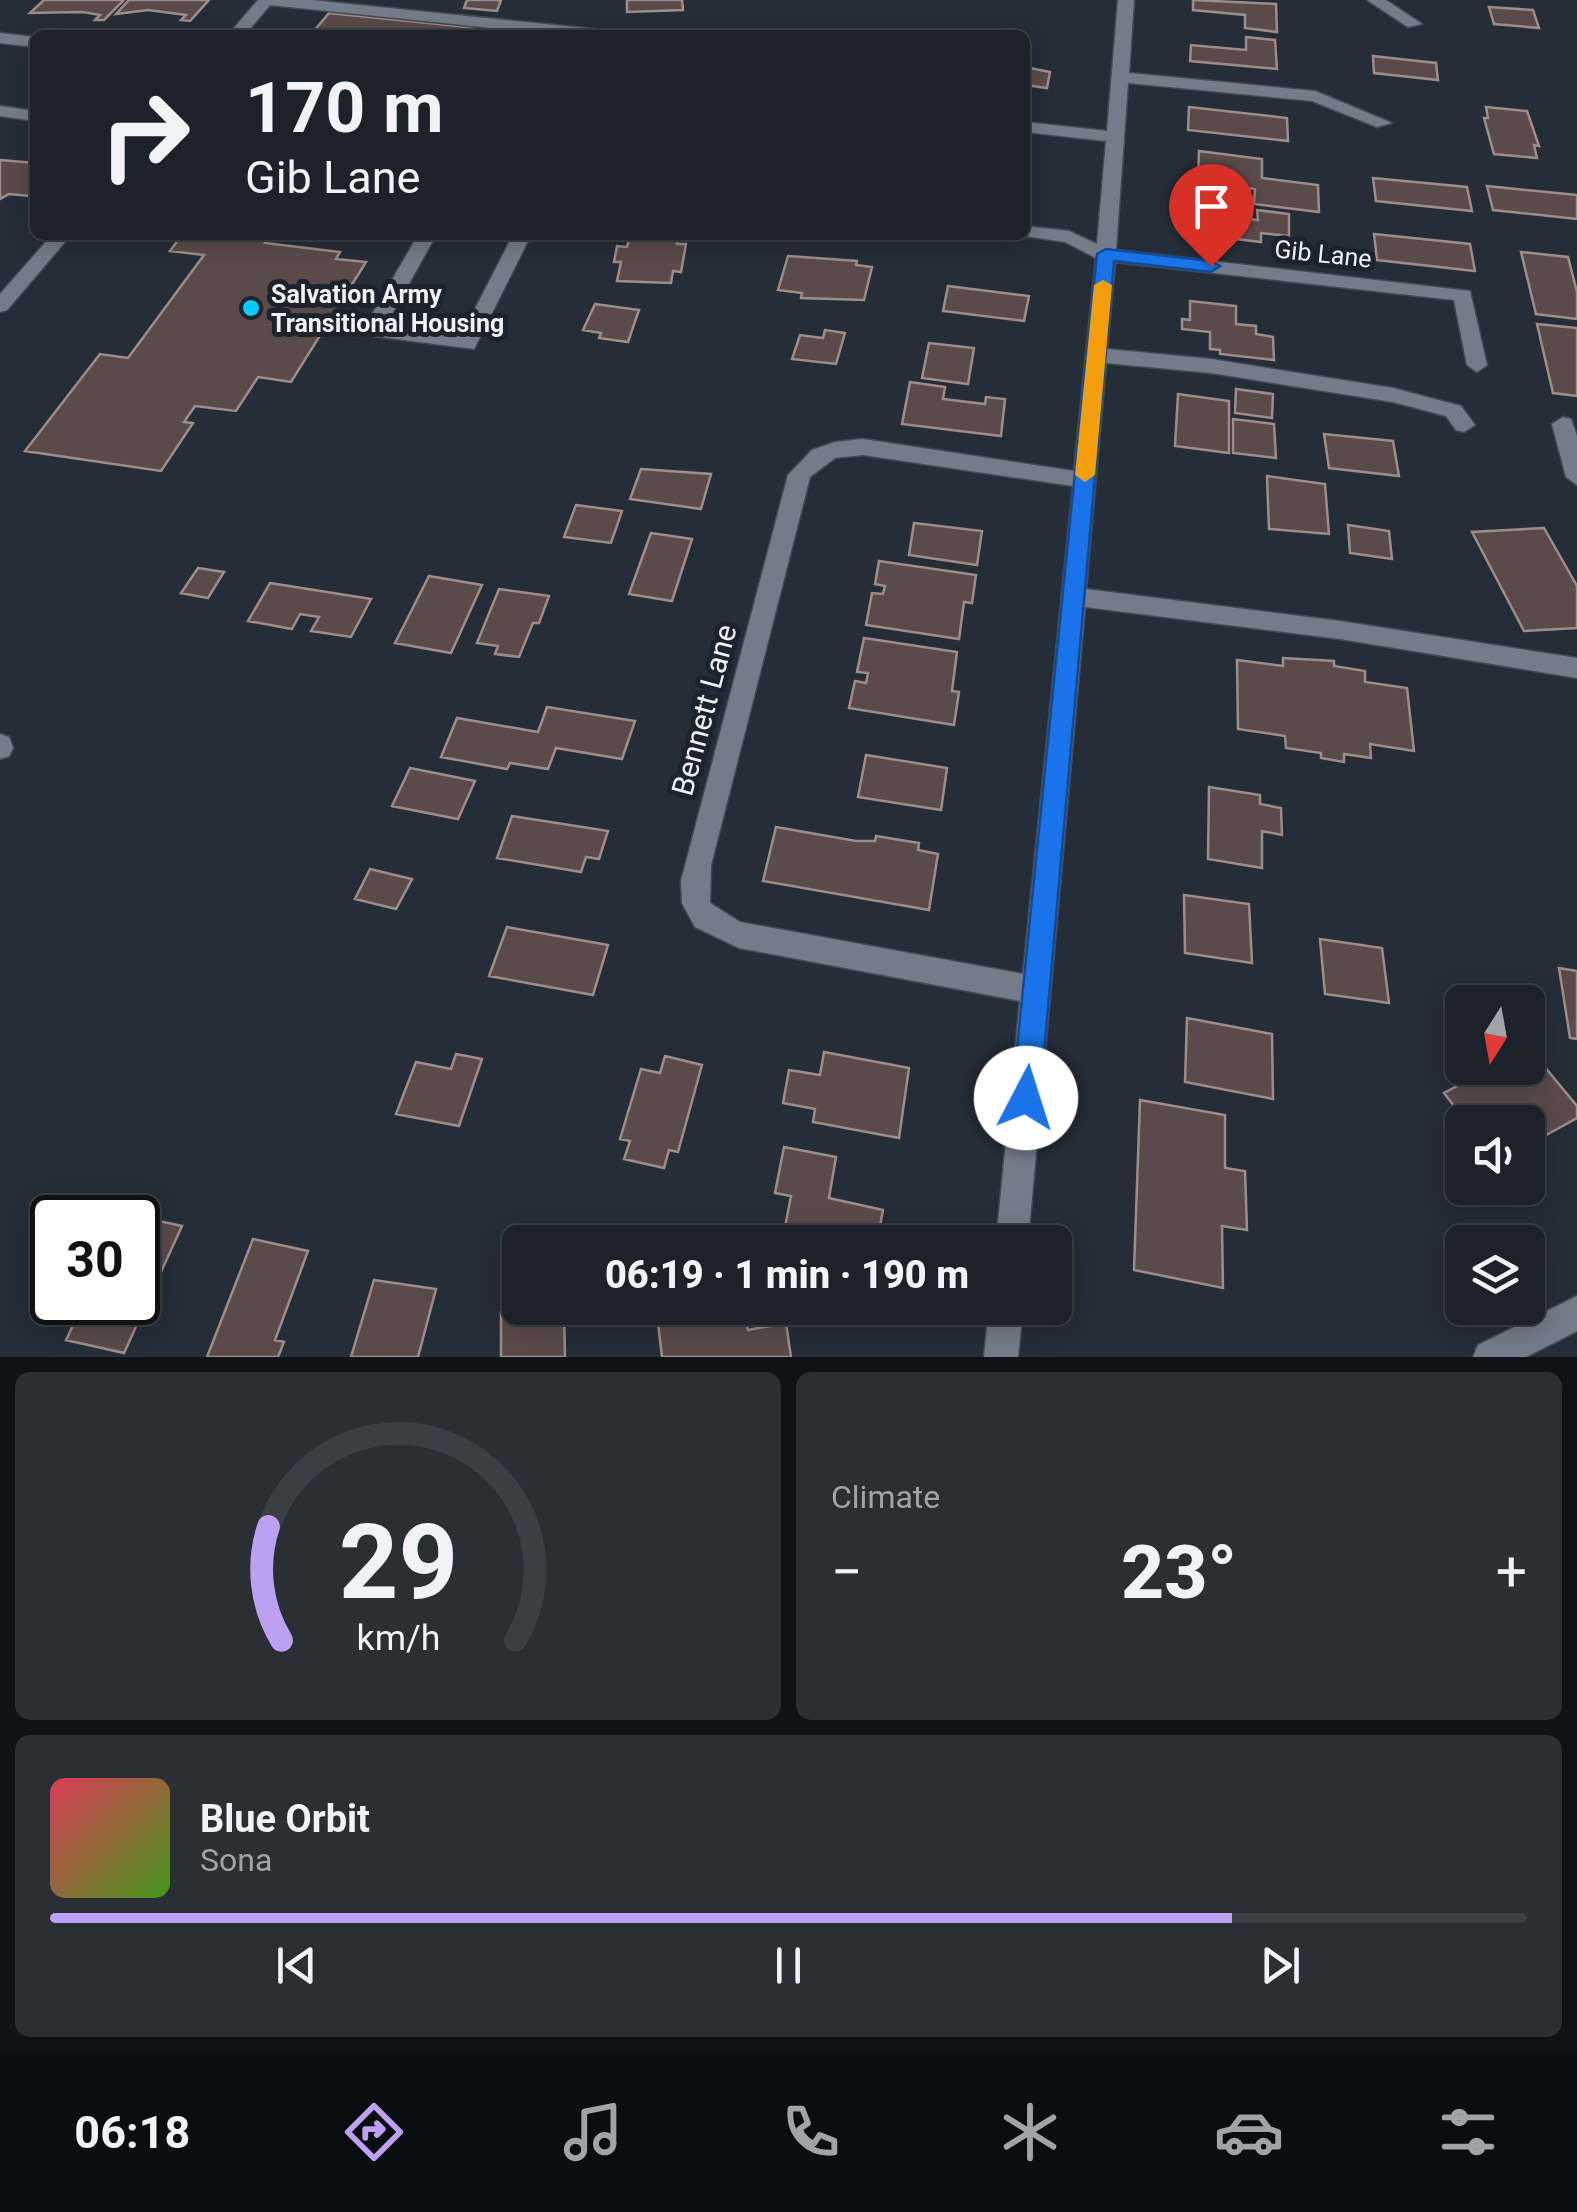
<!DOCTYPE html>
<meta charset="utf-8">
<style>
:root{--surface:#1c2229;--page:#292f35;--text:#f1f3f6;--muted:#a0a4a8;--line:#3a3f46;--accent:#bca0f2}
body{margin:0;font-family:Roboto,sans-serif;background:var(--page);color:var(--text);height:100vh;display:flex;flex-direction:column;font-size:38px;white-space:nowrap}
*{box-sizing:border-box;margin:0}
p{font-size:32px;color:var(--muted)}
.icon{flex:none;width:55px;height:55px;fill:none;stroke:currentColor;stroke-width:2;stroke-linecap:round;stroke-linejoin:round}
.map{position:relative;height:1357px;overflow:hidden}
.sheet{display:flex;flex-direction:column;gap:15px;padding:15px;background:#0f1317;flex:1}
.sheet>*{flex:none}
.hud{position:absolute;left:30px;top:30px;width:1000px;height:210px;border-radius:15px;box-shadow:0 5px 25px #0003,0 0 0 2px var(--line);background:#1c2229;color:var(--text);overflow:hidden}
.needle{width:65px;rotate:191deg}
.tools{position:absolute;left:1445px;top:985px;display:grid;gap:20px}
.tools a{display:grid;place-items:center;width:100px;height:100px;border-radius:15px;background:var(--surface);box-shadow:0 5px 25px #0003,0 0 0 2px var(--line);font-size:50px}
.speed{position:absolute;left:30px;top:1195px;display:flex;gap:20px;font-size:50px;font-weight:700;text-align:center}
.speed>*{display:grid;place-content:center;width:130px;height:130px;border-radius:50%;background:var(--surface);box-shadow:0 5px 25px #0003,0 0 0 2px var(--line);line-height:1}
.speed .limit{border:5px solid #111;border-radius:15px;background:#fff;color:#111}
.pin{position:absolute;display:grid;place-items:center;width:85px;height:85px;color:#fff;margin:-102px -42px;border-radius:50% 50% 50% 0;rotate:-45deg;box-shadow:0 0 10px #0007}
.pin .icon{rotate:45deg}
.me{position:absolute;width:110px;margin:-55px;rotate:5deg;stroke-linejoin:round;filter:drop-shadow(0 0 8px #0008)}
.turn{display:flex;align-items:center;gap:35px;height:210px;padding:0 50px;font-size:45px}
.turn .icon{width:130px;height:130px;stroke-width:2.5}
.turn b{display:block;font-size:70px;line-height:85px}
.big{font-size:75px;font-weight:800;line-height:1.1}
.sheet .tile{flex:1;display:flex;flex-direction:column;justify-content:center;gap:15px;min-width:0;padding:0 35px;border-radius:15px;background:var(--page)}
.sheet .dial{align-items:center;gap:0}
.dial svg{height:260px;overflow:visible;fill:none;stroke:var(--line);stroke-width:7;stroke-linecap:round;text-anchor:middle}
.dial text{fill:var(--text);stroke:none}
.song{display:flex;align-items:center;gap:30px}
.cover{width:120px;height:120px;border-radius:15px;background:linear-gradient(135deg,hsl(350 70% 55%),hsl(100 70% 35%))}
.played{height:10px;border-radius:5px;background:linear-gradient(90deg,var(--accent) 80%,var(--line) 80%)}
.keys{display:flex;justify-content:space-around;direction:ltr}
.heat{display:flex;justify-content:space-between;align-items:center;font-size:55px;direction:ltr}
.sheet .tiles{flex:1;display:grid;gap:15px;grid-template-columns:1fr 1fr}
.tile:last-child{grid-column:span 2}
.trip{position:absolute;left:502px;top:1225px;width:570px;height:100px;border-radius:15px;background:var(--surface);box-shadow:0 5px 25px #0003,0 0 0 2px var(--line);font-weight:800;line-height:100px;text-align:center}
.tabs{display:flex;height:160px;justify-content:space-around;align-items:center;background:#0b0e10;color:var(--muted)}
.tabs .icon{width:70px;height:70px}
.tabs .active{color:var(--accent)}
.tabs b{font-size:45px;color:var(--text)}
.map>svg:first-child{display:block}
.building{fill:#5a4b49;stroke:#9d8c8a;stroke-width:2.5}
.lines{fill:none;stroke-linecap:round;stroke-linejoin:round}
.minor-casing{stroke:#434a52;stroke-width:3}
.minor{fill:#737c88;fill-rule:evenodd}
.route{fill:#1a73e8;stroke:#114b97;stroke-width:2.5}
.slow{fill:#f59e0b}
.poi-dot{fill:#00cbf9;stroke:#1c232d;stroke-width:4}
.labels{text-anchor:middle;dominant-baseline:central;stroke-width:10;stroke-linejoin:round;paint-order:stroke}
.far-street-label{font-size:25px;fill:#ecf2f8;stroke:#1c232d}
.far-poi-label{font-size:25px;font-weight:bold;fill:#ecf2f8;stroke:#1c232d;text-anchor:start}
.street-label{font-size:30px;fill:#ecf2f8;stroke:#1c232d}
</style>
<div class="map">
<svg width="1577" height="1357" viewBox="0 0 1577 1357">
<rect width="100%" height="100%" fill="#252d37"/>
<path class="building" d="M44 0H124L104 20H95L100 15 83 12 30 13Z
M129 0H209L190 21 181 20 186 15 148 10 116 14Z
M501 0 497 11 464 8 467 0Z
M627 0H682L683 10 627 12Z
M1193 0 1276 4 1277 32 1245 28V15L1193 10Z
M1489 7 1533 10 1539 28 1494 24Z
M329 13 547 35 313 32Z
M1246 37 1275 40 1277 69 1190 61 1191 45 1246 50Z
M1373 56 1436 63 1438 80 1374 73Z
M1025 67 1050 72 1047 88 1025 85Z
M1189 107 1287 118 1288 141 1188 130Z
M1486 107 1527 111 1539 146 1534 145 1537 158 1494 154 1484 118H1488Z
M1199 151 1262 159V178L1318 185 1319 212 1254 204 1255 189 1198 181Z
M0 160 35 163V191L30 196 9 194 0 199Z
M1373 178 1467 187 1472 211 1376 201Z
M1487 186 1577 195V219L1493 210Z
M1257 210 1289 214V236L1261 233V242L1196 234V226L1187 225 1188 212 1258 220Z
M1374 234 1470 244 1475 271 1377 260Z
M182 235H270L265 243 340 252 336 259 366 262 291 382 258 377 236 411 195 406 184 422 193 423 161 471 25 451 100 354 128 358 204 255 170 251Z
M630 235H678L677 244H686L681 272 673 271 671 283 617 281 621 262H614L617 246 627 247Z
M1521 252 1568 257 1577 292V319L1536 314Z
M788 256 857 261 856 265 872 267 864 300 801 298 802 293 778 290Z
M948 286 1029 296 1024 321 943 311Z
M1190 301 1236 306V324L1256 326V334L1273 337 1274 360 1220 354V350L1210 349V332L1182 329V319L1190 320Z
M595 304 639 310 628 342 599 338 601 333 583 330Z
M1537 324 1577 328V396L1553 393Z
M825 330 845 333 836 364 792 359 800 335 823 338Z
M929 343 974 348 968 384 922 378Z
M910 382 945 387 943 399 985 404 986 397 1005 399 1001 436 902 424Z
M1236 389 1273 394 1272 418 1235 413Z
M1178 394 1229 401V453L1175 446Z
M1233 419 1274 424 1276 458 1233 453Z
M1324 434 1393 441 1399 476 1329 468Z
M641 469 711 474 701 509 630 499Z
M1267 476 1325 484 1329 534 1269 529Z
M576 505 622 511 611 543 564 537Z
M914 523 982 531 977 565 909 555Z
M1348 525 1389 531 1392 559 1350 553Z
M1544 528 1577 586V628L1524 631 1472 532Z
M651 533 692 539 672 601 629 594Z
M879 561 976 575 972 603 964 602 959 639 866 625 872 593 883 594 885 586 875 584Z
M198 568 224 572 208 598 181 593Z
M429 576 482 585 451 653 395 643Z
M270 583 371 599 351 637 311 631 319 617 300 614 292 629 248 621Z
M499 589 549 596 539 623H533L519 657 495 654 498 646 477 643Z
M864 638 957 652 952 691 959 692 954 725 849 708 855 681 866 683 868 673 857 672Z
M1283 658 1334 661V666L1365 671V682L1407 688 1414 751 1370 744 1371 758 1344 754V762L1321 758V753L1286 748 1285 736 1238 729 1237 660 1283 666Z
M547 707 635 721 622 759 556 748 548 769 510 763 507 769 441 757 457 718 538 732Z
M866 755 947 768 941 810 858 797Z
M410 768 475 781 458 819 392 806Z
M1209 787 1260 795V804L1281 808 1282 835 1262 831V868L1208 859Z
M512 816 608 831 599 859 586 857 581 872 497 858Z
M776 827 856 841H875L876 836 919 843 918 850 938 854 929 910 763 881Z
M370 869 412 879 396 909 355 899Z
M1184 895 1249 904 1252 963 1185 953Z
M507 927 608 945 593 995 489 976Z
M1320 939 1382 948 1389 1003 1325 994Z
M1559 968 1577 971V1039L1570 1038Z
M1187 1018 1272 1034 1273 1099 1185 1082Z
M1529 1048 1577 1106V1118L1528 1145V1122H1466L1444 1093 1492 1068H1528Z
M824 1052 909 1068 899 1138 813 1122 815 1109 783 1103 789 1070 820 1075Z
M456 1054 482 1059 459 1126 396 1114 416 1062 451 1069Z
M665 1056 702 1065 678 1152 669 1150 664 1168 624 1159 630 1141 620 1139 641 1069 660 1073Z
M1140 1100 1225 1115V1168L1245 1171 1247 1230 1222 1226 1223 1288 1134 1270Z
M784 1147 836 1157 829 1198 883 1210 877 1242H782L791 1196 775 1193Z
M126 1214 182 1226 124 1353 66 1340 84 1302H138V1218H125Z
M253 1239 308 1251 275 1340 284 1342 278 1357H207Z
M374 1280 436 1289 418 1357H351Z
M534 1308H564L565 1357H501V1312Z
M734 1308H744L748 1330 786 1323 791 1357H662L658 1323Z"/>
<g class="lines">
<defs>
<path id="minor" d="M258 0H311L604 30 612 35H558L270 5 245 35H228Z
M1118 0H1134L1129 73 1315 91 1392 123 1377 127 1312 101 1128 83 1116 250 1470 291 1487 365 1477 372 1467 365 1454 300 1115 262 1107 349 1211 359 1393 388 1461 406 1475 425 1464 432 1456 430 1446 416 1393 402 1211 373 1106 363 1086 589 1340 621 1577 658V678L1340 639 1085 607 1028 1242H996L1020 1001 739 948 695 927 682 903 681 881 788 475 812 450 835 442 863 439 1074 471 1096 258 1065 242 1018 235H1025V226L1069 231 1097 244 1106 141 1025 132V122L1107 131ZM863 455 1073 486 1023 974 740 922 710 903 711 865 810 477 835 458Z
M1367 0H1386L1422 24 1408 27Z
M0 33 35 37V47L0 43Z
M0 106 35 111V121L0 116Z
M52 235H71L7 310 0 312V294Z
M418 235H436L386 325 461 336 513 235H531L474 349 373 336 363 330Z
M1563 417 1571 419 1577 436V485L1566 477 1552 424Z
M0 734 9 737 13 748 9 756 0 759Z
M1577 1296V1331L1526 1357H1473L1478 1345Z
M989 1308H1023L1018 1357H984Z"/>
</defs>
<use href="#minor" class="minor-casing"/>
<use href="#minor" class="minor"/>
</g>
<path class="route" d="M1106 249 1211 261 1220 266 1211 272 1114 261 1040 1098 1036 1108 1026 1112 1016 1108 1012 1098 1097 254Z"/>
<path class="slow" d="M1103 280 1112 285 1095 475 1085 482 1075 475 1094 285Z"/>
<circle class="poi-dot" cx="251" cy="308" r="10"/>
<g class="labels">
<g class="far-street-label">
<text transform="translate(1323 254) rotate(6)">Gib Lane</text>
</g>
<g class="far-poi-label">
<text x="271" y="294">Salvation Army<tspan x="271" dy="29">Transitional Housing</tspan></text>
</g>
<g class="street-label">
<text transform="translate(704 710) rotate(-75)">Bennett Lane</text>
</g>
</g>
</svg>
<div class="tools">
<a><svg class="needle" viewBox="-14 -14 28 28"><path d="M0-13l5 13h-10z" fill="#e53935"/><path d="M0 13l5-13h-10z" fill="#a0a4a8"/></svg></a>
<a><svg class="icon" aria-label="sound" viewBox="0 0 24 24"><path d="M4 9h4l5-4v14l-5-4H4zM17 9q2 3 0 6"/></svg></a>
<a><svg class="icon" aria-label="layers" viewBox="0 0 24 24"><path d="M12 4l9 5-9 5-9-5zM3 14l9 5 9-5"/></svg></a>
</div>
<div class="speed"><div class="limit">30</div></div>
<div class="pin" style="left:1211px;top:266px;background:#d93025"><svg class="icon" aria-label="arrive" viewBox="0 0 24 24"><path d="M6 21V4h12l-3 4 3 4H6"/></svg></div>
<svg class="me" style="left:1026px;top:1098px" viewBox="-20 -20 40 40"><circle r="19" fill="#fff"/><path d="M0-13L10 11 0 6-10 11z" fill="#1a73e8"/></svg>
<div class="trip">06:19 · 1 min · 190 m</div>
<div class="hud">
<div class="turn"><svg class="icon" aria-label="right" viewBox="0 0 24 24"><path d="M7 20v-9h11M14 6l5 5-5 5"/></svg><div><b>170 m</b>Gib Lane</div></div>
</div>
</div>
<section class="sheet">
<div class="tiles">
<div class="tile dial"><svg viewBox="0 0 100 80">
<path d="M14 69A42 42 0 1 1 86 69"/>
<path d="M14 69A42 42 0 0 1 10 34" stroke="#bca0f2"/>
<text x="50" y="56" font-size="32" font-weight="700">29</text>
<text x="50" y="72" font-size="11">km/h</text>
</svg></div>
<div class="tile"><p>Climate</p>
<div class="heat"><a>−</a><b class="big">23°</b><a>+</a></div>
</div>
<div class="tile">
<div class="song"><i class="cover"></i><div><b>Blue Orbit</b><p>Sona</p></div></div>
<div class="played"></div>
<div class="keys"><svg class="icon" aria-label="previous" viewBox="0 0 24 24"><path d="M18 5L8 12l10 7zM5 5v14"/></svg><svg class="icon" aria-label="pause" viewBox="0 0 24 24"><path d="M8 5v14M16 5v14"/></svg><svg class="icon" aria-label="next" viewBox="0 0 24 24"><path d="M6 5l10 7-10 7zM19 5v14"/></svg></div>
</div>
</div>
</section>
<nav class="tabs">
<b>06:18</b>
<svg class="icon active" aria-label="directions" viewBox="0 0 24 24"><path d="M12 3l9 9-9 9-9-9zM9 14v-3h6M13 9l2 2-2 2"/></svg>
<svg class="icon" aria-label="music" viewBox="0 0 24 24"><path d="M9 18V5l10-2v13"/><circle cx="6" cy="18" r="3"/><circle cx="16" cy="16" r="3"/></svg>
<svg class="icon" aria-label="phone" viewBox="0 0 24 24"><path d="M5 4h4l2 5-3 2q2 4 5 5l2-3 5 2v4C11 20 4 13 5 4z"/></svg>
<svg class="icon" aria-label="climate" viewBox="0 0 24 24"><path d="M12 3v18M4 7l16 10M4 17L20 7"/></svg>
<svg class="icon" aria-label="car" viewBox="0 0 24 24"><path d="M5 17H2v-5l4-1 3-4h7l3 4 3 1v5h-3M9 17h6M6 11h13"/><circle cx="7" cy="17" r="2"/><circle cx="17" cy="17" r="2"/></svg>
<svg class="icon" aria-label="filters" viewBox="0 0 24 24"><path d="M4 7h16M4 17h16"/><circle cx="9" cy="7" r="2"/><circle cx="15" cy="17" r="2"/></svg>
</nav>
